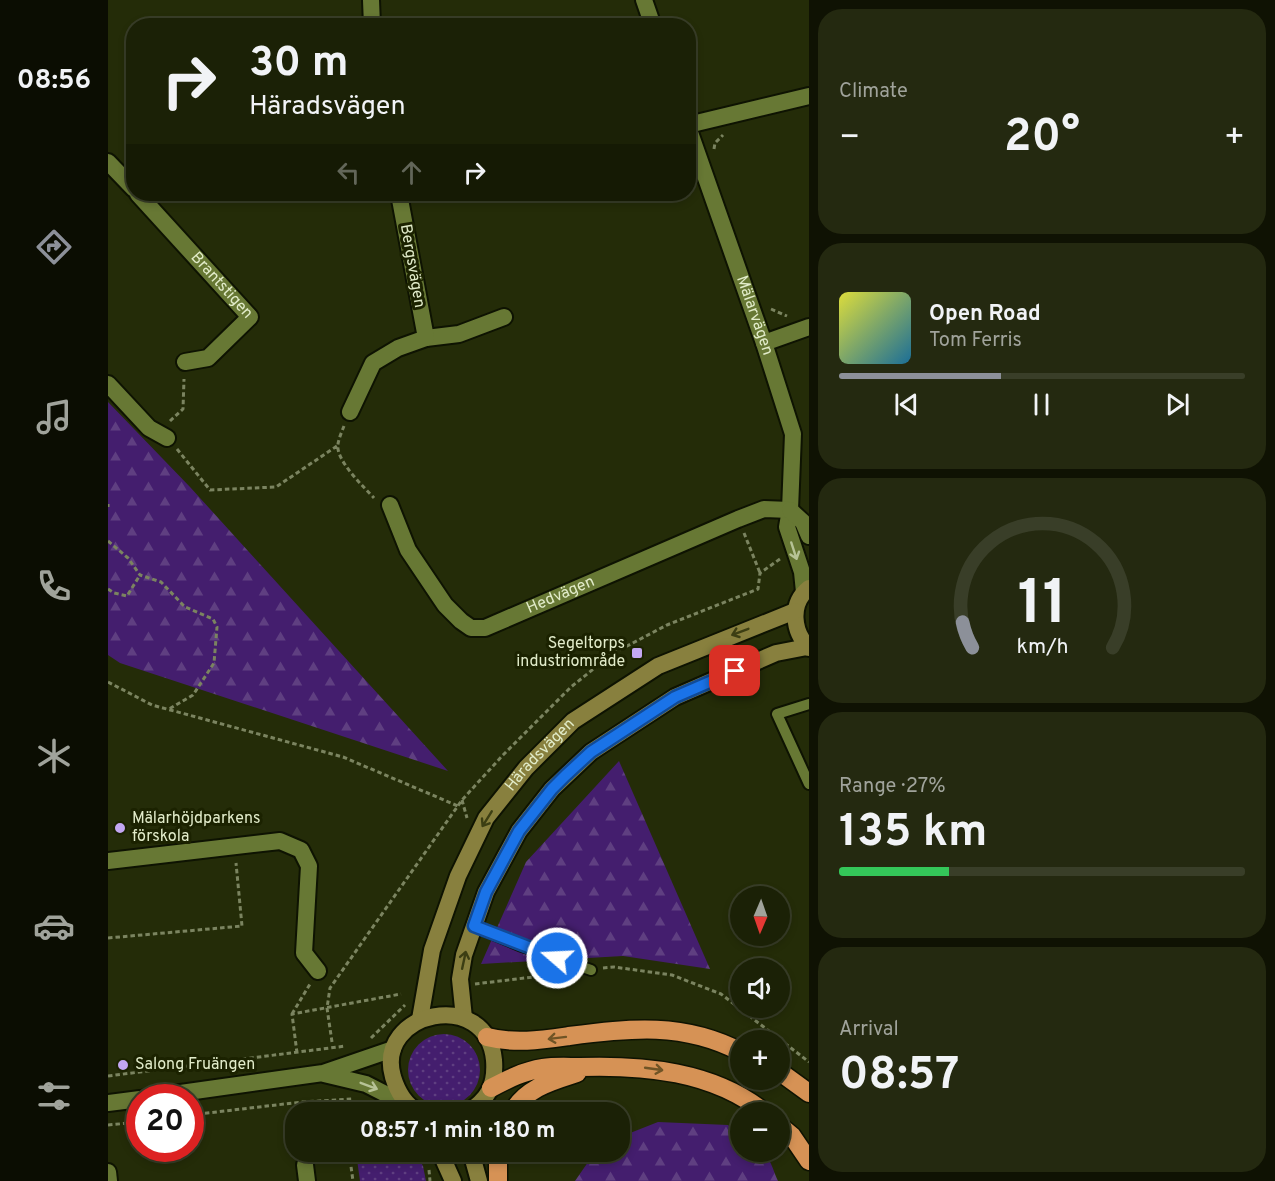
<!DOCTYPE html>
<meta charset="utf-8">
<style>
:root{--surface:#1b2106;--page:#242910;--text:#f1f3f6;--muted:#a0a39b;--line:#393e28;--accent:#8c9099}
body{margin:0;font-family:Overpass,sans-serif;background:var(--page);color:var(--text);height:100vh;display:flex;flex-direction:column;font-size:22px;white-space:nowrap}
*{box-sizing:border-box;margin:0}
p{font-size:20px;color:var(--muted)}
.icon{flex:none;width:33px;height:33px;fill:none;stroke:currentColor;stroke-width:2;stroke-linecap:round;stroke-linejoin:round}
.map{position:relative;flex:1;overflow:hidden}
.sheet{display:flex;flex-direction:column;gap:9px;padding:9px;background:#0f1203;width:466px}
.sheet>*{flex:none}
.hud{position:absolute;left:18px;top:18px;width:570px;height:183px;border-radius:24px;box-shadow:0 3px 9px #0003,0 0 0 2px var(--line);background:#1b2106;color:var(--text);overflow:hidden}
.needle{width:39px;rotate:182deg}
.fabs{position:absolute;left:622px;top:886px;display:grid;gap:12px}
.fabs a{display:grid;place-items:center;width:60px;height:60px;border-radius:50%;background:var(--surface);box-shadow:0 3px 9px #0003,0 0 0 2px var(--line);font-size:30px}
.speed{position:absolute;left:18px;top:1084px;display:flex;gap:12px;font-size:30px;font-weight:700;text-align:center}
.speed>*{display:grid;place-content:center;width:78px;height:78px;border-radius:50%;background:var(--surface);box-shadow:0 3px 9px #0003,0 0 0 2px var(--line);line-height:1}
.speed .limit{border:9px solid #d22;background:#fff;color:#111}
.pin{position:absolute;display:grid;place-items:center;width:51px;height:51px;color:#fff;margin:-26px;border-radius:12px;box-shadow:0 3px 9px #0006}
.me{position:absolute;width:66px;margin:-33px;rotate:289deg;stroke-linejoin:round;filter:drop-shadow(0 0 4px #0008)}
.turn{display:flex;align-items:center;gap:21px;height:126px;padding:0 24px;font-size:27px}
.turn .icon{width:78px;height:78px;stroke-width:2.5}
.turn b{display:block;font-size:42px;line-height:51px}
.lanes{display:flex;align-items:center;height:57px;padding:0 24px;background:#0003;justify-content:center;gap:30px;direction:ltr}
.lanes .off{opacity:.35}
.big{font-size:45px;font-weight:700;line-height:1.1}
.sheet .tile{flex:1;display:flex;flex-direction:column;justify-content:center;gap:9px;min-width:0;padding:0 21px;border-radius:24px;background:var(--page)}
.sheet .dial{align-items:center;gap:0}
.dial svg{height:156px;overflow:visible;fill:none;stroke:var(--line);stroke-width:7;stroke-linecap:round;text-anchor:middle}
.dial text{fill:var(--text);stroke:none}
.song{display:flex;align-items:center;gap:18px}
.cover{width:72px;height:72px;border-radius:9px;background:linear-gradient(135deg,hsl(60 70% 55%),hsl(200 70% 35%))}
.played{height:6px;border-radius:3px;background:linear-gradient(90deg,var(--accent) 40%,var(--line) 40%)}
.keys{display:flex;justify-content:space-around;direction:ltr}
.heat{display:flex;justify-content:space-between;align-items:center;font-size:33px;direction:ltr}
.charge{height:9px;border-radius:4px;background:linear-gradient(90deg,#34c759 27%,var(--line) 0)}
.trip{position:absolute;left:177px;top:1102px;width:345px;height:60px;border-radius:24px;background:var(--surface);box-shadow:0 3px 9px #0003,0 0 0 2px var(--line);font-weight:700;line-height:60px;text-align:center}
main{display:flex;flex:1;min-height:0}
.menu{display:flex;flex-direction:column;width:108px;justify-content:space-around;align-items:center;background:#0b0d02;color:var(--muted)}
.menu .icon{width:42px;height:42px}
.menu .current{color:var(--accent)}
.menu b{font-size:27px;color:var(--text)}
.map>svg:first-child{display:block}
.grass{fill:url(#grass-dots)}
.forest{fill:url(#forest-firs)}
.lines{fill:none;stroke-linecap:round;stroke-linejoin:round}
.service-casing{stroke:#0e1302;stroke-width:14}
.minor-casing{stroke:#0e1302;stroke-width:20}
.tertiary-casing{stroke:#0e1302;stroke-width:20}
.secondary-casing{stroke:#0e1302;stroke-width:20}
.motorway-casing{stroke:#0e1302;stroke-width:21}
.path{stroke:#7b8460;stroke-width:3;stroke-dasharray:4.5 3;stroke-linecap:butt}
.service{stroke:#677834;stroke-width:10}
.minor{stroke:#677834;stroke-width:16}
.tertiary{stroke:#677834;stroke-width:16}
.secondary{stroke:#88803e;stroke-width:16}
.motorway{stroke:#d69255;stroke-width:18}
.oneway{stroke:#b7c396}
.oneway2{stroke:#3c3e13}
.oneway3{stroke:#6f5426}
.route-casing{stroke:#114b97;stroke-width:15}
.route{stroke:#1a73e8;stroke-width:10}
.poi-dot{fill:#c3a7f2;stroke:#1b2200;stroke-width:2}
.labels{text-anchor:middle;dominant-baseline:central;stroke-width:6;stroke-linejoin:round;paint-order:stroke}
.street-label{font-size:16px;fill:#e2ecca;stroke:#1b2200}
.poi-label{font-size:16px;fill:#e2ecca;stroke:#1b2200;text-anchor:start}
</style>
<main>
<nav class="menu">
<b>08:56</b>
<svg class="icon current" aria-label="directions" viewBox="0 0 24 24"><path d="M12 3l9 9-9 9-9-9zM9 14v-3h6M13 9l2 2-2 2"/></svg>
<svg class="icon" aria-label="music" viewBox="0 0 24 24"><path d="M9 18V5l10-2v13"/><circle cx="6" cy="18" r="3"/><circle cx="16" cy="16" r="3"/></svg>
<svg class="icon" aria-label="phone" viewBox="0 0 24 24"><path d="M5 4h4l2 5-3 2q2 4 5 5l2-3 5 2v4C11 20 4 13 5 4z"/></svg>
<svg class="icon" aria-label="climate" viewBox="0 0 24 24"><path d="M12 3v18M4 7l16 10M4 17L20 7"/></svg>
<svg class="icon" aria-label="car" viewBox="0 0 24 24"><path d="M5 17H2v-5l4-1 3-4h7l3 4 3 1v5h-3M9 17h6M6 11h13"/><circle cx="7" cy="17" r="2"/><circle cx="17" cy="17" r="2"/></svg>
<svg class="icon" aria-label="filters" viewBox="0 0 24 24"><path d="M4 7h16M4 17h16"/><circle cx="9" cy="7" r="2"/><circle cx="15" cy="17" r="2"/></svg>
</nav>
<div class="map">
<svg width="701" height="1181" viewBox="0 0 701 1181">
<defs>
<pattern id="grass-dots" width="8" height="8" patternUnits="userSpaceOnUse" patternTransform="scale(1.5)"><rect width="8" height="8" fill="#441e6e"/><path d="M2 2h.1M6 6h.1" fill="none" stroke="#5f3f81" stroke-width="1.8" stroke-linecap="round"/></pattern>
<pattern id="forest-firs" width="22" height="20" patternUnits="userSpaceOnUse" patternTransform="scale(1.5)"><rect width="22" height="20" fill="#441e6e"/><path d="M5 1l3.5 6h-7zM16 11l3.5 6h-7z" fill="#5f3f81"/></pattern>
</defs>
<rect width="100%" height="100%" fill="#242c08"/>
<path class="grass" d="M300 1070a36 36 0 1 1 72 0a36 36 0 1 1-72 0Z
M242 1105 260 1108 269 1113H243Z
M248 1152H308L315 1166 318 1181H252Z"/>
<path class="forest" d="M0 402 82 487 340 771 12 663 0 655Z
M511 761 602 969 515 956 373 964 418 862Z
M550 1122 620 1125 633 1136V1152C663 1152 659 1155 670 1181H467L487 1152H512V1137Z"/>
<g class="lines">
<defs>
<path id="service" d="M701 704 669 714 701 784
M366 926 414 946 483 970"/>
<g id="minor">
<path d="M263 0 264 26"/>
<path d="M536 0 545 26"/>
<path d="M580 125 701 96"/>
<path id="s1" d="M580 127 656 343 685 434 682 510 679 527 694 572 696 592"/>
<path d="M0 162 26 189"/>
<path id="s2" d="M30 194 142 317 100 358 77 362"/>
<path d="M318 338 351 334 396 317"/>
<path d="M656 343 701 327"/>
<path d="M0 384 41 428 59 438"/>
<path d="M242 412 265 363 290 348 318 338 291 194"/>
<path id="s3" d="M282 505 300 550 337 605 353 621 363 628H377L630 519 656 509 682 510"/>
<path d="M682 510 695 522 701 536"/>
<path d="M0 861 172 841 193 850 201 866 196 953 210 971"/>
<path d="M197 1165 199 1181"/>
<path d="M0 1172 1 1181"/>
</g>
<path id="tertiary" d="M216 1074 258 1084 303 1107
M37 1098 215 1073 285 1049
M0 1103 32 1099"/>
<g id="secondary">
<path d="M701 588C681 604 685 632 701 648"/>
<path d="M356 1018 352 979 356 955 378 892 411 831 444 789 483 752 567 697 668 653 699 647"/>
<path id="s4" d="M312 1019 324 950 350 876 378 818 418 768 465 721 550 666 687 611"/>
<path d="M311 1113C297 1104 290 1093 285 1077 266 1011 379 987 386 1060 388 1086 380 1099 359 1113"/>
<path d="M332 1152 345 1181"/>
<path d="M363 1152 371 1181"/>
</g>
<path id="motorway" d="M379 1037C407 1044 433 1040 461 1036 522 1028 576 1022 633 1052
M672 1072 701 1093
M383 1088C400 1079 416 1071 435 1068 447 1066 460 1067 472 1067 535 1065 606 1071 657 1113
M404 1113C417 1088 444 1081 469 1073
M672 1126 684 1136 701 1161
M390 1152V1181"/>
</defs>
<use href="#service" class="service-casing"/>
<use href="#minor" class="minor-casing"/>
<use href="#tertiary" class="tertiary-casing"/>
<use href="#secondary" class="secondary-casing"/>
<use href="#motorway" class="motorway-casing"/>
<path class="path" d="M606 149 607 143 615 135
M663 309 679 316
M62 421 75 409 76 379
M236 426C234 431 231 438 230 444 227 460 256 487 266 498
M69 449 102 490 168 487 229 446
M0 504V507
M636 533 652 573
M0 541 20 558 32 575 53 582 77 607 105 619 109 627 106 663 85 695 61 709
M0 589 6 593 19 596 32 575
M0 682 44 705 235 757 350 806
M354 800 359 818
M0 938 134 926 128 863
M495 968 506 967 564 975 613 994 701 1062
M367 984 450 974
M184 1014 202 984
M263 1038 297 1005
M224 1042 219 1008 222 988 354 800 395 755 463 687 504 654 559 625 650 589 652 573 672 559
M189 1053 184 1014 293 994
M0 1076 238 1046
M194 1102 195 1113
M234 1105 235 1113
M82 1115 194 1102 245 1099
M0 1125 32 1122
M241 1152 245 1181
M321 1170 322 1181"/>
<use href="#service" class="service"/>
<use href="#minor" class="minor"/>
<use href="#tertiary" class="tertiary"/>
<use href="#secondary" class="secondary"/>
<use href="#motorway" class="motorway"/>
</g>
<defs><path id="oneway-shaft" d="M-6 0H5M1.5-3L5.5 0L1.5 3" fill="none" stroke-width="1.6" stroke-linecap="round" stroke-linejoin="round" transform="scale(1.5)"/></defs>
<g class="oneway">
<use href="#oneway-shaft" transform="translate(686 551) rotate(72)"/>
<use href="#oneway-shaft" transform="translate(261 1086) rotate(21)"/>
</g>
<g class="oneway2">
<use href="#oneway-shaft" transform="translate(632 632) rotate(159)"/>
<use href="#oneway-shaft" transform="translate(379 819) rotate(122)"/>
<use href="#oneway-shaft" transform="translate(356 960) rotate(-78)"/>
</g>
<g class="oneway3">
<use href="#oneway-shaft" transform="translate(449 1038) rotate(173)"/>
<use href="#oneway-shaft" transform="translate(546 1069) rotate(8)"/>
</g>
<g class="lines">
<defs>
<path id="route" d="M449 958 366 926 378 892 411 831 444 789 457 776 483 752 567 697 627 671"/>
</defs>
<use href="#route" class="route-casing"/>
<use href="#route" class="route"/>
</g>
<g class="poi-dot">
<rect x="523" y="647" width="12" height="12" rx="3"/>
<circle cx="12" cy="828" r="6"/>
<circle cx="15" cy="1065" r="6"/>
</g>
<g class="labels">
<g class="street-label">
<text transform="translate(304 266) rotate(80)">Bergsvägen</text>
<text stroke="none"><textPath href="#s2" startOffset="124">Brantstigen</textPath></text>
<text stroke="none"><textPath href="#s1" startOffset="200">Mälarvägen</textPath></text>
<text stroke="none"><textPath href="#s3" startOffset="246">Hedvägen</textPath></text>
<text stroke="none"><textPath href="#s4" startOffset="296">Häradsvägen</textPath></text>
</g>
<g class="poi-label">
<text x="517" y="644" text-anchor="end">Segeltorps<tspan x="517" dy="18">industriområde</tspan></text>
<text x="24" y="819">Mälarhöjdparkens<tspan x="24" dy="18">förskola</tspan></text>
<text x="27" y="1065">Salong Fruängen</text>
</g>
</g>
</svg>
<div class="fabs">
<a><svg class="needle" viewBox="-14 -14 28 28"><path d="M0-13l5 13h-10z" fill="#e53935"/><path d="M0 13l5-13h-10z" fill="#a0a39b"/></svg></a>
<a><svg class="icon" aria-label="sound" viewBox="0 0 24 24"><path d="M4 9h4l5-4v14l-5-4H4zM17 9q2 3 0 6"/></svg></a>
<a>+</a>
<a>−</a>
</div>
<div class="speed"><div class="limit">20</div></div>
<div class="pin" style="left:627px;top:671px;background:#d93025"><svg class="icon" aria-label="arrive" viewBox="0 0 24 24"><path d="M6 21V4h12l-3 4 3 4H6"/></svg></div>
<svg class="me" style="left:449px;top:958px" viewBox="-20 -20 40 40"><circle r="17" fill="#1a73e8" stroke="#fff" stroke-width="3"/><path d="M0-11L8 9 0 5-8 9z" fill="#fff"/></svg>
<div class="trip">08:57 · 1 min · 180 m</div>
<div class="hud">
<div class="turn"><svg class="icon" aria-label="right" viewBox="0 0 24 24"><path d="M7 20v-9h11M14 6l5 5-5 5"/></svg><div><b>30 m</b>Häradsvägen</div></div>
<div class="lanes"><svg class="icon off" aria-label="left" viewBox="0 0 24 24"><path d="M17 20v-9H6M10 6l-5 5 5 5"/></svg><svg class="icon off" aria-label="ahead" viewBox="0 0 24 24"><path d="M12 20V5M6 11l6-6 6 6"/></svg><svg class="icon" aria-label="right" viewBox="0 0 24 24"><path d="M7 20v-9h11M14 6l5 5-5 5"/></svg></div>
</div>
</div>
<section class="sheet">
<div class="tile"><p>Climate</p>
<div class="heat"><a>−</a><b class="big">20°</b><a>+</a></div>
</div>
<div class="tile">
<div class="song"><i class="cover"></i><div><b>Open Road</b><p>Tom Ferris</p></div></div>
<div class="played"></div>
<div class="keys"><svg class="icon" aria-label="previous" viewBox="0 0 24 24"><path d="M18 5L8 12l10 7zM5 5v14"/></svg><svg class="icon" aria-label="pause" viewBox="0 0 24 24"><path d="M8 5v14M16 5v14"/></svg><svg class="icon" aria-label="next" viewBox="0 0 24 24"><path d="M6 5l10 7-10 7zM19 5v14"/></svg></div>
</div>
<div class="tile dial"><svg viewBox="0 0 100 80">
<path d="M14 69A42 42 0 1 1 86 69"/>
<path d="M14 69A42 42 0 0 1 9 56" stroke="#8c9099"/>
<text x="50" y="56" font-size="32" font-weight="700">11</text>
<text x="50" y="72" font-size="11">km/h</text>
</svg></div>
<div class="tile"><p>Range · 27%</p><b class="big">135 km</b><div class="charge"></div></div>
<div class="tile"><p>Arrival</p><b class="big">08:57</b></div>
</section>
</main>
